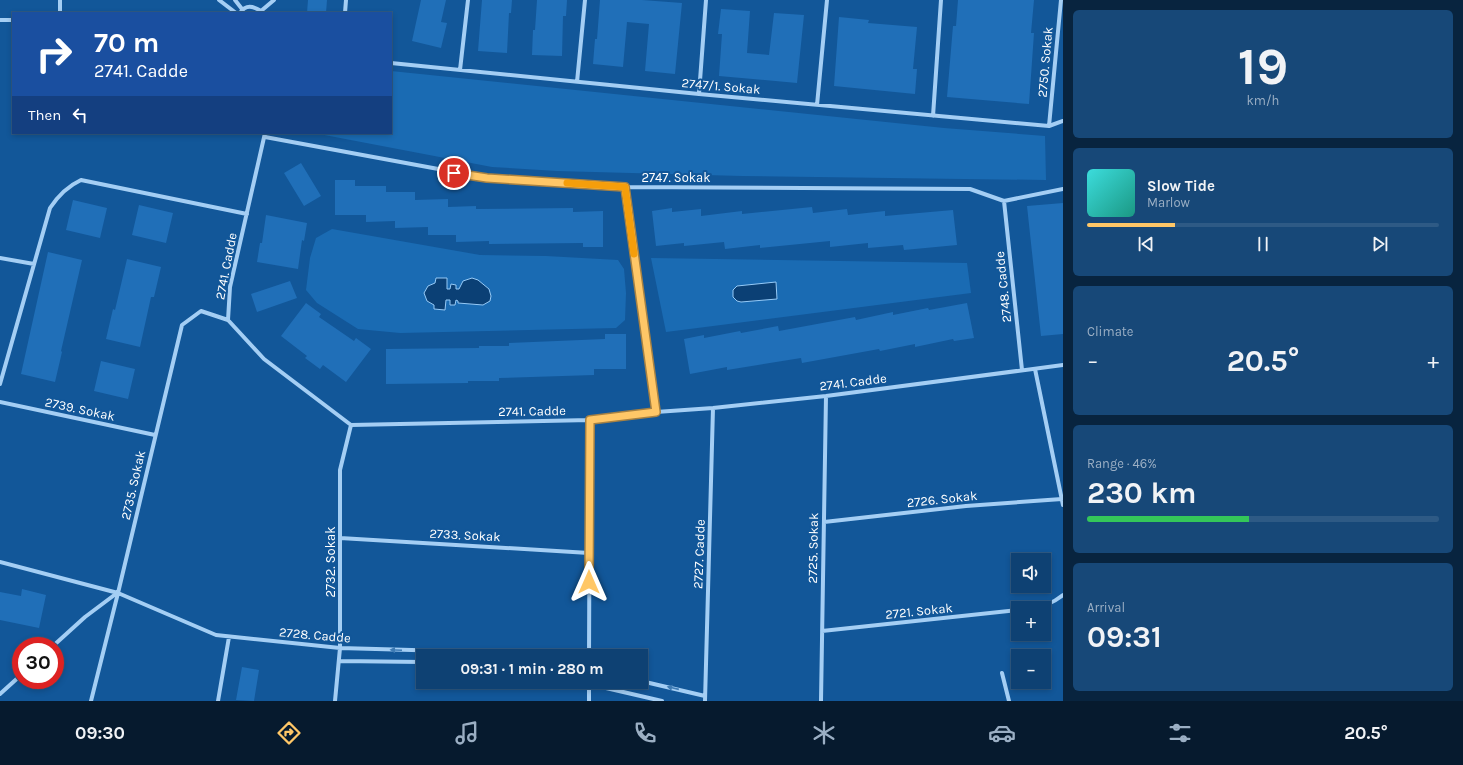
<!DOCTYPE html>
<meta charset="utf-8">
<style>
:root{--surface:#0e4173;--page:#174878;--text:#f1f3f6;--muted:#9bafc4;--line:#2e5a85;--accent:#ffc767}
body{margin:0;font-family:Karla,sans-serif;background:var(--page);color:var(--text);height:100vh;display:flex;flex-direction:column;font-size:15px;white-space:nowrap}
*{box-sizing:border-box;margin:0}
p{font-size:13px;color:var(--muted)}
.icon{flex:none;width:22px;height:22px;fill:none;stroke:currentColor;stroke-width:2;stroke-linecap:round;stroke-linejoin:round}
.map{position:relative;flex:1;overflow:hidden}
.panel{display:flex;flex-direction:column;gap:10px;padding:10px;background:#08243f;width:400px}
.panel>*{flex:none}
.top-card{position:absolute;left:12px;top:12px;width:380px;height:122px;border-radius:0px;box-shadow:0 2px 6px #0003,0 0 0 1px var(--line);background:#1a4fa0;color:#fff;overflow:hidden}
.fabs{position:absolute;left:1011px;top:553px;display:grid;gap:8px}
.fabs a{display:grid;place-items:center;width:40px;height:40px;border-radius:0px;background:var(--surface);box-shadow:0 2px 6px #0003,0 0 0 1px var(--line);font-size:20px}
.speed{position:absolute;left:12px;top:637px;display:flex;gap:8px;font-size:20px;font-weight:700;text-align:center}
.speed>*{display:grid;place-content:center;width:52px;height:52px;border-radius:50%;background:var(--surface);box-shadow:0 2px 6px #0003,0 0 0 1px var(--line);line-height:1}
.speed .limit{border:6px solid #d22;background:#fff;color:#111}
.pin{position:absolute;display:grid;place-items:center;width:34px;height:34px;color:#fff;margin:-17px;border:2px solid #fff;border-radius:50%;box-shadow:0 1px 4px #0007}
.me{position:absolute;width:44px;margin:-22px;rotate:0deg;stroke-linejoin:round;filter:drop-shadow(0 0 3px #0008)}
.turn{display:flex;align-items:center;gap:14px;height:84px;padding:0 16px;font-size:18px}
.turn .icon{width:52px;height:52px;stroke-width:2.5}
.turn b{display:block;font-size:28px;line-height:34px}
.then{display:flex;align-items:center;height:38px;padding:0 16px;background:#0003;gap:8px;font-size:15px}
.big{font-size:30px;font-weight:700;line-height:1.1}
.panel .card{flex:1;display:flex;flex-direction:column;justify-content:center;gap:6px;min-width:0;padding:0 14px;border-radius:6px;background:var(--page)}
.panel .dial{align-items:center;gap:0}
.dial b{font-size:52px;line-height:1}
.song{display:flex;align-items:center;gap:12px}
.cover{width:48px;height:48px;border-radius:6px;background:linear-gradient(135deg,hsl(180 70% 55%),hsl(170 70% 35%))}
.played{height:4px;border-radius:2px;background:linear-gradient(90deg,var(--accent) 25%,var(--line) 25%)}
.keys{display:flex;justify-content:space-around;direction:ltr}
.heat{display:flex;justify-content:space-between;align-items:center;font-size:22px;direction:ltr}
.charge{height:6px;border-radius:3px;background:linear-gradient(90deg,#34c759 46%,var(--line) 0)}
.trip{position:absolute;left:416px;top:649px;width:232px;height:40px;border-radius:0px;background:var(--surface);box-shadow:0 2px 6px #0003,0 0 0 1px var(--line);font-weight:700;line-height:40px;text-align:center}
.menu{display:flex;height:64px;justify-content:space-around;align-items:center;background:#061a2e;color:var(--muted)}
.menu .icon{width:28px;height:28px}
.menu .selected{color:var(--accent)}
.menu b{font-size:18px;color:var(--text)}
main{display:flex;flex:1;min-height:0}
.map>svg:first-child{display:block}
.green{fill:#1a6bb3}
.water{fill:#0b4075;stroke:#96caf7}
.building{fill:#206fb8}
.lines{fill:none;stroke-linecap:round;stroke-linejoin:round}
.street{stroke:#a4cef4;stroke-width:4}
.oneway{fill:#3e7bb4}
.route-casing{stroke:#a68143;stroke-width:10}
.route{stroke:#ffc767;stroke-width:7}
.slow{stroke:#f59e0b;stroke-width:7}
.labels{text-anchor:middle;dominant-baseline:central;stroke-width:4;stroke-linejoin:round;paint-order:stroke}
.street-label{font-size:13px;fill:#fff;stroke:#125799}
</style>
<main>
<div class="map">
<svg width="1063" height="701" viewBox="0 0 1063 701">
<rect width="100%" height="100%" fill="#125799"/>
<path class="green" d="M391 71 944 128 1045 136 1046 180 742 176 557 171 492 167 314 133H391Z
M332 229 480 255 546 256 618 260 624 269 626 293 625 320 616 328 400 333 358 329 317 303 306 290 310 258 316 238Z
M651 258 967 263 971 293 666 332Z"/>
<path class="water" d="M436 278H447V289H450L451 284 456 285V289H459L463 281 472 278 478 280 489 289 491 296 490 301 483 305 458 303V301L456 300 455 305H450V300H446L445 310 434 309V305L427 301 424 293 428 286 435 283Z
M776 282 777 299 741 302 737 301 733 297V290L737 286Z"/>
<path class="building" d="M308 0H327L326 13H307Z
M421 0H446L441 22 447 23 441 48 412 41Z
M482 0H512L511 13H509L507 53 478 51Z
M537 0H567L566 16H563L562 56 532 55 533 30H535Z
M600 0H642L682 3 675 74 645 71 649 24 627 22 623 67 593 64 595 39H597Z
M958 0H1034L1031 33H1034L1029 104 947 97 953 26H956Z
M721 9 750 11 747 53 769 55 774 13 804 15 797 83 719 76 722 34H718Z
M839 17 869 20 868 23 917 27 913 69H917L915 94 834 86Z
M301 163 321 196 304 206 284 173Z
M335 180H355V186H386V192H415V200L448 199V207L476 206V209L573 208V212L603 211V247H583V243L489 244V241L456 242V235H428V227L395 228V221L366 222V215H335Z
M73 200 107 208 100 238 66 230Z
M1063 203V334L1041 336 1027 206Z
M139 205 173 213 166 243 132 235Z
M812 207 813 213 847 209 848 215 885 211V216L953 210 957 245 904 250 903 245 868 248V243L830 247V241L760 248V245L725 249 724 242 684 246V243L656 246 652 211 672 208V212L701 209V216L742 211V214Z
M266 215 307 223 304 241 302 240 298 269 257 262 260 243H262Z
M48 252 82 260 61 351 62 352 55 382 21 374Z
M127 259 161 267 154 297H151L140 347 106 339 113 309 115 310Z
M290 281 297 298 257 312 251 294Z
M306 303 321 314 319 317 354 341 356 338 371 349 346 382 323 365 320 369 305 358 307 356 281 336Z
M967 303 974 338 954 341 953 339 915 347V344L880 351 879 349 802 363 801 358 727 370V367L690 374 684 339 704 335V338L740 331 741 333 778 326 779 331 855 317 856 320 893 312V315L928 308 929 310Z
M605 334H626V369H594V375L499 378V381H468V383L386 384V349L479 348V346H509V343L605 339Z
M101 361 135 369 128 399 94 391Z
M22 589 46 595 39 628 0 620V592L21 596Z
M242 667 259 670 254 701 236 700Z"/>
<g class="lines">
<path class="street" d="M60 0V13
M219 0 236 13
M235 0 242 9
M261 11 274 0
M240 13C246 4 253 6 261 11L262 13
M345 13 346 0
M0 20H13
M391 63 699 94 1049 126 1063 121
M460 70 468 0
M577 82 585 0
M699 94 706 0
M817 105 827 0
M933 116 941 0
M1049 126 1061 0
M265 133 230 287 228 320 264 359 351 425 590 420 656 412 713 408 826 396 1063 365
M265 137 487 178 625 187 970 189 1004 201 1063 189
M625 187 656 412
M1004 201 1022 370
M0 258 34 264
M1035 369 1063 505
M0 384 50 208C58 196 68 186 81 180L247 214
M0 402 155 435
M824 522 966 506 1062 499
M340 538 589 553
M0 562 118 593 216 635 340 648 483 652 518 656
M1032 608C1044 607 1053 603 1063 595
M822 631 1018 610
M53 646 85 617 117 593
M589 656 590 420
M339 661 423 662
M1002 673 1009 701
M641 681 705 696
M580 682 662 701
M589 684V701
M0 694 21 675
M91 701 118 593 182 325 201 311 228 320
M218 701 229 637
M335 701 340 648V470L351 425
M705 701 713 408
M821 701 826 396"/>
</g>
<defs><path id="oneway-solid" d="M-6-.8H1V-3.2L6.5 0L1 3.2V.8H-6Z"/></defs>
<g class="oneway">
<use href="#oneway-solid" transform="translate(396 650) rotate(-178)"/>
<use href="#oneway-solid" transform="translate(673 688) rotate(-167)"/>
</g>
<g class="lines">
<defs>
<path id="route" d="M454 173 487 178 625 187 656 412 590 420 589 582"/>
</defs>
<use href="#route" class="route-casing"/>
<use href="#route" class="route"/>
<path class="slow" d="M567 183 625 187 634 254"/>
</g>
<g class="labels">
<g class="street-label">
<text transform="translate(1045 62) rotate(-85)">2750. Sokak</text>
<text transform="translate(721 86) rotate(5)">2747/1. Sokak</text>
<text x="676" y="177">2747. Sokak</text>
<text transform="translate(226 266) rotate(-79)">2741. Cadde</text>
<text transform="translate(1003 287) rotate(-96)">2748. Cadde</text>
<text transform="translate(853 382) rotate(-7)">2741. Cadde</text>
<text transform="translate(80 409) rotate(12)">2739. Sokak</text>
<text transform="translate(532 411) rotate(-1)">2741. Cadde</text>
<text transform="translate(133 485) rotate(-77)">2735. Sokak</text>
<text transform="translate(942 499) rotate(-6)">2726. Sokak</text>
<text transform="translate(465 535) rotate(3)">2733. Sokak</text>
<text transform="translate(813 548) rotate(-89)">2725. Sokak</text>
<text transform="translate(699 554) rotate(-88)">2727. Cadde</text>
<text transform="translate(330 562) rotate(-90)">2732. Sokak</text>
<text transform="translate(919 611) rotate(-6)">2721. Sokak</text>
<text transform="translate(315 635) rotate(5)">2728. Cadde</text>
</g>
</g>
</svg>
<div class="fabs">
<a><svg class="icon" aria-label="sound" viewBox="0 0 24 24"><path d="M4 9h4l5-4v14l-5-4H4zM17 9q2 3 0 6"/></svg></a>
<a>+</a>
<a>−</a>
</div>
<div class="speed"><div class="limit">30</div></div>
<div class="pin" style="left:454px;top:173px;background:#d93025"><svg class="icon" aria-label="arrive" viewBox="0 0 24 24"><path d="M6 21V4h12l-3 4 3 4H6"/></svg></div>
<svg class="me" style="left:589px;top:582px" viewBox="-20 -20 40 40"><path d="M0-17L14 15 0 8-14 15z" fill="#ffc767" stroke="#fff" stroke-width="4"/></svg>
<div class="trip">09:31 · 1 min · 280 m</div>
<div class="top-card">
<div class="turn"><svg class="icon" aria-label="right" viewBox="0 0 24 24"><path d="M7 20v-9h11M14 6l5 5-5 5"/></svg><div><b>70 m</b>2741. Cadde</div></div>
<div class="then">Then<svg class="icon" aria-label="left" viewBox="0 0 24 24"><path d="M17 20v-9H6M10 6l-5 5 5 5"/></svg></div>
</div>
</div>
<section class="panel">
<div class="card dial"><b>19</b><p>km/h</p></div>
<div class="card">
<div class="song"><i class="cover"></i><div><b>Slow Tide</b><p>Marlow</p></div></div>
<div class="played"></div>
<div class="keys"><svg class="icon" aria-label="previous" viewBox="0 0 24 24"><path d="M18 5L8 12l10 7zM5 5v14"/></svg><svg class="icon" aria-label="pause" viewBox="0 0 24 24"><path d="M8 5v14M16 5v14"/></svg><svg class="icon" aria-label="next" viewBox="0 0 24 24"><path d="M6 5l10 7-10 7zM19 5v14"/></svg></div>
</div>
<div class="card"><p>Climate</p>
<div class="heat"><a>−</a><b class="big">20.5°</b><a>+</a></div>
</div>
<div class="card"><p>Range · 46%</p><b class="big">230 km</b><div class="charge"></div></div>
<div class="card"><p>Arrival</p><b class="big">09:31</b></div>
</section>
</main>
<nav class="menu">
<b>09:30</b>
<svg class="icon selected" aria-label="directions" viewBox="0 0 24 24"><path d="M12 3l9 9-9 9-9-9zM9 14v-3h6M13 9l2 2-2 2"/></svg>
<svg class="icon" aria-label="music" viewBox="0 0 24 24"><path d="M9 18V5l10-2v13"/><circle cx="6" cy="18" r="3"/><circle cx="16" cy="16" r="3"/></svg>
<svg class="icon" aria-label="phone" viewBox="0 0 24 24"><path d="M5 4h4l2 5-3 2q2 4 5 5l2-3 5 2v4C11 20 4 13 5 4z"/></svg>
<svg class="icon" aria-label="climate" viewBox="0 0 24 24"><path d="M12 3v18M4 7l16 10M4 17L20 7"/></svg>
<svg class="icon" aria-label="car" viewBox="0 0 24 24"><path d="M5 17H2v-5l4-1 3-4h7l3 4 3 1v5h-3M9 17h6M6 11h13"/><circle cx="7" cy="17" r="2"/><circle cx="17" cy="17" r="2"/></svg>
<svg class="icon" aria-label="filters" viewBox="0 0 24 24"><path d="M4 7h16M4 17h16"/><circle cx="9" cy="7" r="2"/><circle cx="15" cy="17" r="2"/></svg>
<b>20.5°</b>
</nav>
